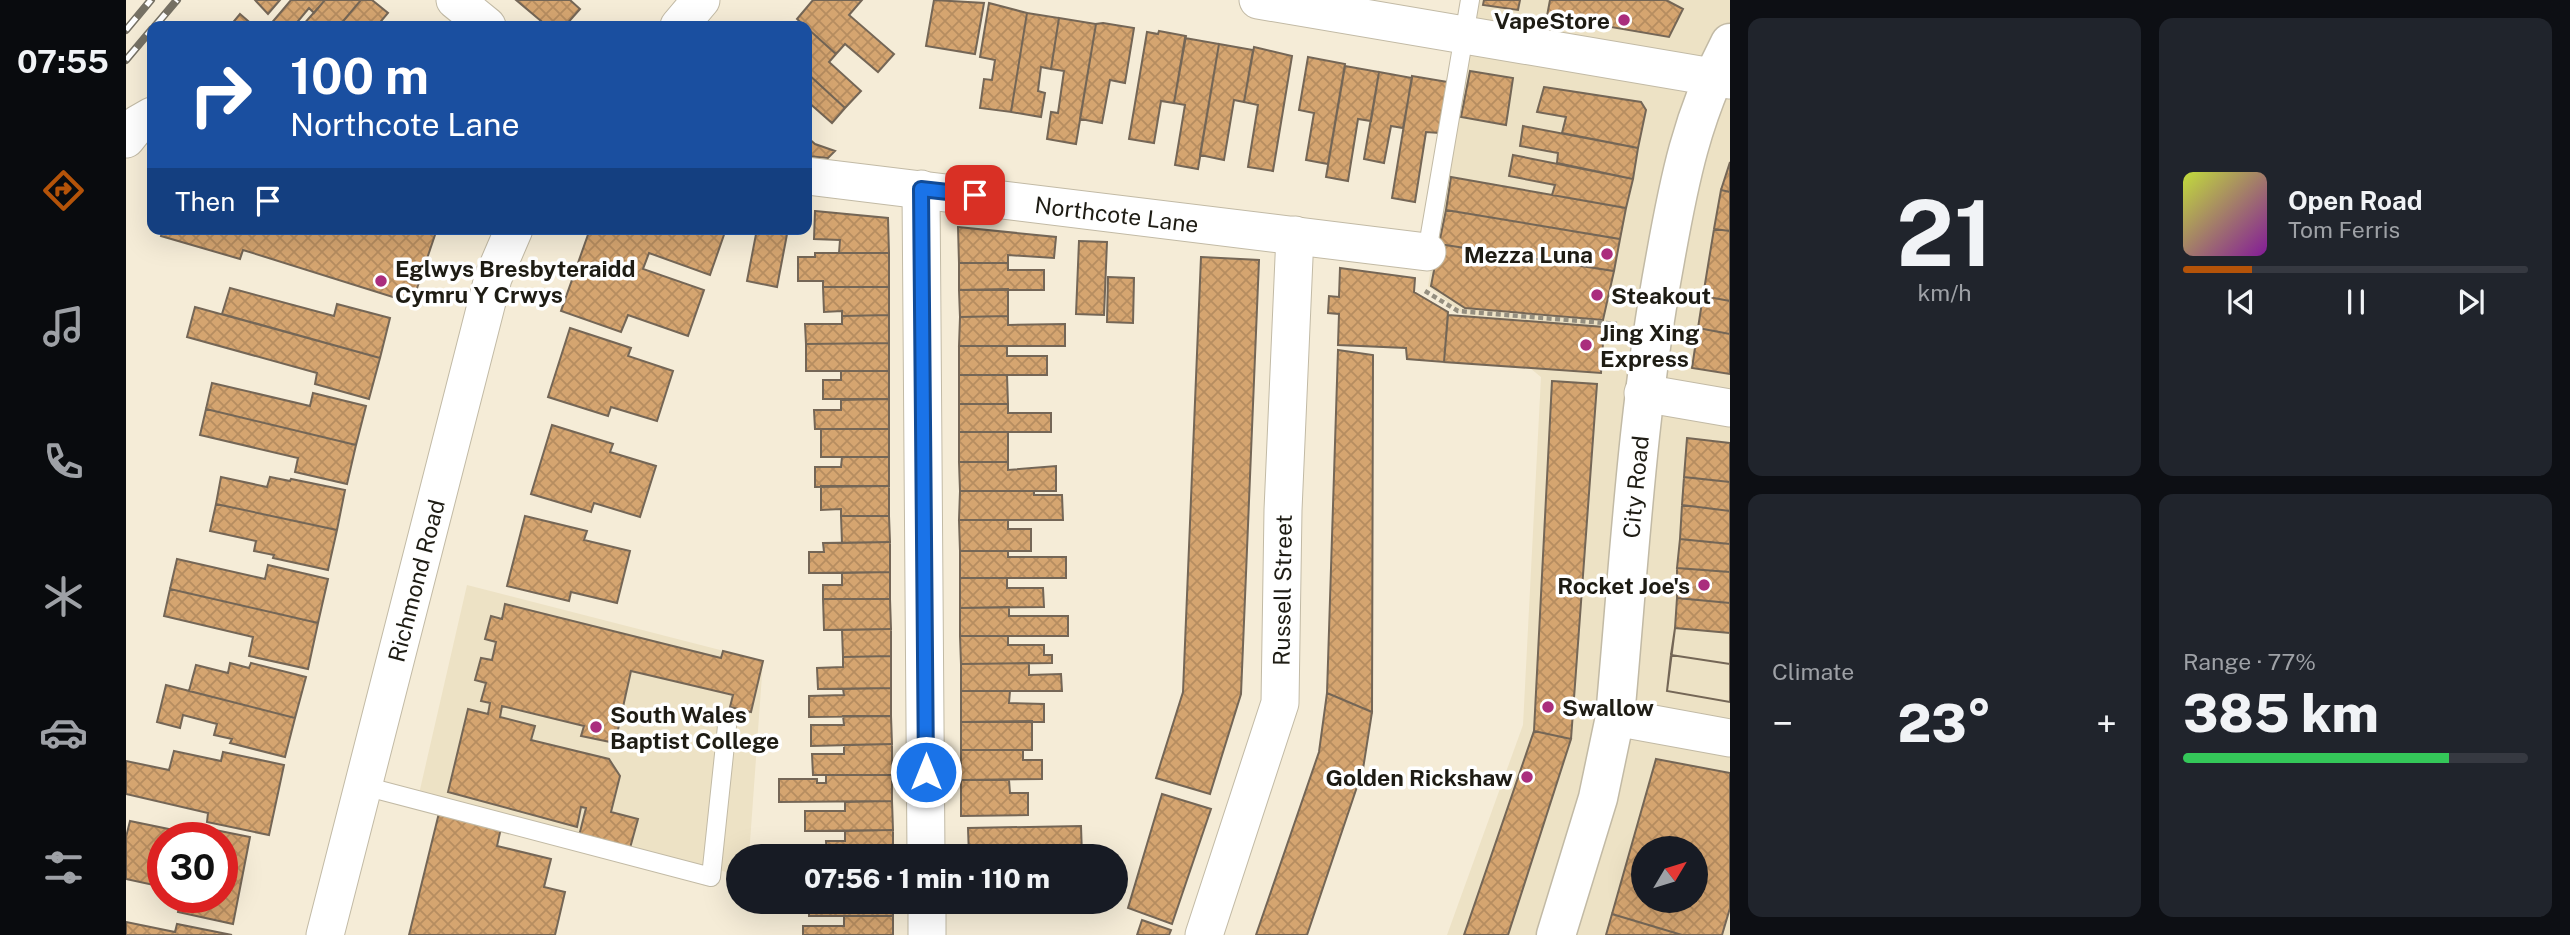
<!DOCTYPE html>
<meta charset="utf-8">
<style>
:root{--surface:#171b24;--page:#20242c;--text:#f1f3f6;--muted:#9ea1a6;--line:#363941;--accent:#b45309}
body{margin:0;font-family:"Public Sans",sans-serif;background:var(--page);color:var(--text);height:100vh;display:flex;flex-direction:column;font-size:26px;white-space:nowrap}
*{box-sizing:border-box;margin:0}
p{font-size:23px;color:var(--muted)}
.icon{flex:none;width:38px;height:38px;fill:none;stroke:currentColor;stroke-width:2;stroke-linecap:round;stroke-linejoin:round}
.map{position:relative;flex:1;overflow:hidden}
.panel{display:flex;flex-direction:column;gap:18px;padding:18px;background:#0d0f14;width:840px}
.panel>*{flex:none}
.banner{position:absolute;left:21px;top:21px;width:665px;height:214px;border-radius:14px;box-shadow:0 7px 28px #0002;background:#1a4fa0;color:#fff;overflow:hidden}
.needle{width:46px;rotate:52deg}
.tools{position:absolute;left:1505px;top:836px;display:grid;gap:14px}
.tools a{display:grid;place-items:center;width:77px;height:77px;border-radius:50%;background:var(--surface);box-shadow:0 7px 28px #0002;font-size:35px}
.speed{position:absolute;left:21px;top:822px;display:flex;gap:14px;font-size:35px;font-weight:700;text-align:center}
.speed>*{display:grid;place-content:center;width:91px;height:91px;border-radius:50%;background:var(--surface);box-shadow:0 7px 28px #0002;line-height:1}
.speed .limit{border:10px solid #d22;background:#fff;color:#111}
.pin{position:absolute;display:grid;place-items:center;width:60px;height:60px;color:#fff;margin:-30px;border-radius:14px;box-shadow:0 4px 10px #0006}
.me{position:absolute;width:77px;margin:-38px;rotate:0deg;stroke-linejoin:round;filter:drop-shadow(0 0 5px #0008)}
.turn{display:flex;align-items:center;gap:24px;height:147px;padding:0 28px;font-size:32px}
.turn .icon{width:91px;height:91px;stroke-width:2.5}
.turn b{display:block;font-size:49px;line-height:60px}
.then{display:flex;align-items:center;height:66px;padding:0 28px;background:#0003;gap:14px;font-size:26px}
.big{font-size:52px;font-weight:800;line-height:1.1}
.panel .widget{flex:1;display:flex;flex-direction:column;justify-content:center;gap:10px;min-width:0;padding:0 24px;border-radius:14px;background:var(--page)}
.panel .dial{align-items:center;gap:0}
.dial b{font-size:91px;line-height:1}
.song{display:flex;align-items:center;gap:21px}
.cover{width:84px;height:84px;border-radius:10px;background:linear-gradient(135deg,hsl(70 70% 55%),hsl(290 70% 35%))}
.played{height:7px;border-radius:4px;background:linear-gradient(90deg,var(--accent) 20%,var(--line) 20%)}
.keys{display:flex;justify-content:space-around;direction:ltr}
.heat{display:flex;justify-content:space-between;align-items:center;font-size:38px;direction:ltr}
.charge{height:10px;border-radius:5px;background:linear-gradient(90deg,#34c759 77%,var(--line) 0)}
.panel .tiles{flex:1;display:grid;gap:18px;grid-template-columns:repeat(2,1fr)}
.trip{position:absolute;left:600px;top:844px;width:402px;height:70px;border-radius:35px;background:var(--surface);box-shadow:0 7px 28px #0002;font-weight:800;line-height:70px;text-align:center}
main{display:flex;flex:1;min-height:0}
.tab-bar{display:flex;flex-direction:column;width:126px;justify-content:space-around;align-items:center;background:#090b0e;color:var(--muted)}
.tab-bar .icon{width:49px;height:49px}
.tab-bar .active{color:var(--accent)}
.tab-bar b{font-size:32px;color:var(--text)}
.map>svg:first-child{display:block}
.built{fill:#ede2c5;fill-rule:evenodd}
.building{fill:url(#building-cross-hatch);stroke:#746656;stroke-width:2;fill-rule:evenodd}
.lines{fill:none;stroke-linecap:round;stroke-linejoin:round}
.service-casing{stroke:#c2baa5;stroke-width:20}
.minor-casing{stroke:#c2baa5;stroke-width:39}
.secondary-casing{stroke:#c2baa5;stroke-width:41}
.path{stroke:#958f80;stroke-width:4.5;stroke-dasharray:5 3.5;stroke-linecap:butt}
.service{stroke:#fff;stroke-width:18}
.minor{stroke:#fff;stroke-width:37}
.secondary{stroke:#fff;stroke-width:38}
.rail-casing{stroke:#767164;stroke-width:8}
.rail{stroke:#fff;stroke-width:5;stroke-dasharray:16;stroke-linecap:butt}
.route-casing{stroke:#114b97;stroke-width:18}
.route{stroke:#1a73e8;stroke-width:12}
.poi-dot{fill:#aa2d7d;stroke:#fff;stroke-width:2.5}
.labels{text-anchor:middle;dominant-baseline:central;stroke-width:7;stroke-linejoin:round;paint-order:stroke}
.poi-label{font-size:23px;font-weight:bold;fill:#1e1c14;stroke:#fff;text-anchor:start}
.street-label{font-size:23px;fill:#1e1c14;stroke:#fff}
</style>
<main>
<nav class="tab-bar">
<b>07:55</b>
<svg class="icon active" aria-label="directions" viewBox="0 0 24 24"><path d="M12 3l9 9-9 9-9-9zM9 14v-3h6M13 9l2 2-2 2"/></svg>
<svg class="icon" aria-label="music" viewBox="0 0 24 24"><path d="M9 18V5l10-2v13"/><circle cx="6" cy="18" r="3"/><circle cx="16" cy="16" r="3"/></svg>
<svg class="icon" aria-label="phone" viewBox="0 0 24 24"><path d="M5 4h4l2 5-3 2q2 4 5 5l2-3 5 2v4C11 20 4 13 5 4z"/></svg>
<svg class="icon" aria-label="climate" viewBox="0 0 24 24"><path d="M12 3v18M4 7l16 10M4 17L20 7"/></svg>
<svg class="icon" aria-label="car" viewBox="0 0 24 24"><path d="M5 17H2v-5l4-1 3-4h7l3 4 3 1v5h-3M9 17h6M6 11h13"/><circle cx="7" cy="17" r="2"/><circle cx="17" cy="17" r="2"/></svg>
<svg class="icon" aria-label="filters" viewBox="0 0 24 24"><path d="M4 7h16M4 17h16"/><circle cx="9" cy="7" r="2"/><circle cx="15" cy="17" r="2"/></svg>
</nav>
<div class="map">
<svg width="1604" height="935" viewBox="0 0 1604 935">
<defs>
<pattern id="building-cross-hatch" width="8" height="8" patternUnits="userSpaceOnUse" patternTransform="scale(1.75)"><rect width="8" height="8" fill="#d5a570"/><path d="M0 0l8 8M0 8l8-8" fill="none" stroke="#b68d60"/></pattern>
</defs>
<rect width="100%" height="100%" fill="#f5ecd7"/>
<path class="built" d="M1350 0H1604V935H1321L1397 725 1415 377 1302 286ZM1517 849H1570V901H1517Z
M341 585 637 661 623 856H612V875L293 794Z"/>
<path class="building" d="M129 0H154L142 14Z
M165 0H199L188 13 183 8 168 26H143Z
M199 0H235L213 26H176Z
M235 0H246L262 13 251 26H213Z
M390 0H444L454 9 439 26H421Z
M687 0H736L723 15 768 54 752 72 719 44 710 54 671 19Z
M808 0 858 3 849 54 800 46Z
M1358 0H1394L1392 10 1357 5Z
M1424 0H1540L1557 9 1543 37 1421 16Z
M863 3 901 13 885 112 854 108 858 79 866 80 869 60 854 57Z
M901 13 933 18 925 69 915 67 912 91 919 93 915 117 885 112Z
M114 14 128 26H104Z
M933 18 970 24 950 144 921 139 925 112 932 113 938 71 925 69Z
M977 23 1008 28 999 83 984 80 976 123 954 119 970 24Z
M681 28 710 54 703 62 735 91 719 108 681 73Z
M1033 31 1060 36 1048 103 1035 101 1028 143 1003 139 1021 32 1032 34Z
M1059 38 1093 44 1072 169 1049 165 1059 105 1048 103Z
M1093 44 1127 50 1118 102 1108 100 1098 160 1074 155Z
M1128 47 1166 56 1147 171 1122 167 1132 105 1118 102Z
M1182 57 1219 64 1202 164 1180 160 1188 113 1173 110Z
M1219 66 1253 72 1245 121 1232 119 1222 181 1200 177Z
M1344 71 1387 78 1380 125 1335 117Z
M1253 72 1286 78 1277 128 1265 126 1258 163 1238 159Z
M681 73 719 108 706 123 681 101Z
M1286 76 1322 82 1313 133 1300 132 1289 202 1266 198Z
M1418 87 1515 102 1520 110 1512 148 1436 133 1440 117 1411 112Z
M1397 126 1512 148 1507 179 1431 163 1432 153 1394 146Z
M681 137 689 144 709 151 702 158 681 156Z
M1387 155 1507 179 1500 208 1426 195 1429 185 1383 176Z
M1604 162V192L1595 190Z
M1325 177 1500 208 1494 239 1320 210Z
M1595 190 1604 192V231L1588 229Z
M1320 210 1494 239 1488 271 1313 244Z
M689 211 762 218 763 253H713L714 240 688 239Z
M832 227 930 237 928 258 882 255V263H833Z
M37 229H311L286 303 117 250 114 259 35 236Z
M464 229H600L584 275 523 253 517 269 578 290 562 336 502 315 495 332 435 311Z
M631 229H662L651 287 621 281Z
M1588 229 1604 231V301L1577 296Z
M953 241 981 242 978 315 950 314Z
M1313 244 1488 271 1477 320 1339 308 1305 286Z
M689 253H763V287H697V281H672V257H689Z
M1075 257 1133 260 1115 694 1084 794 1030 778 1057 692Z
M833 263H882V270H918V290H833Z
M1214 268 1289 278 1288 292 1322 312 1318 362 1281 359 1280 348 1212 345 1213 314 1202 313 1203 296 1213 297Z
M982 277 1008 278 1007 323 981 322Z
M697 287H763V315L716 316V311L698 312Z
M104 288 208 316 211 304 264 318 254 358 96 314Z
M882 289V316L834 317 833 290Z
M1577 296 1604 301V334L1572 328Z
M69 307 254 358 243 399 189 384 191 373 61 337Z
M763 315V343L680 344 679 324H716V316Z
M1322 315 1478 327 1475 373 1318 362Z
M882 316V325L939 324V346H833L834 317Z
M444 328 505 348 502 356 547 371 531 421 485 407 482 416 422 397Z
M1572 328 1604 334V374L1566 368Z
M763 343V371H680V344Z
M833 346H881V356H921V375H833Z
M1212 350 1247 355 1246 712 1201 693Z
M715 371H763V399H697V380H715Z
M833 375H881L882 404H833Z
M1426 381 1471 384 1445 739 1408 731Z
M86 383 184 406 187 393 240 406 230 445 80 409Z
M763 399V429H689L688 410H715V400Z
M833 404H882V413H925V432H833Z
M80 409 230 445 221 484 169 472 172 458 74 435Z
M426 425 487 444 484 452 530 466 514 517 468 503 465 512 405 494Z
M695 429H763V457H695Z
M833 432H882V462H833Z
M1561 438 1604 443V482L1558 477Z
M716 457H763V486L689 487V467H715Z
M833 462H882V470L930 466V491H834Z
M95 477 141 487 144 477 164 481 165 479 219 490 211 530 90 504Z
M1558 477 1604 482V511L1556 505Z
M695 486H763V516H715V509L695 510Z
M834 491H908V495H936L937 520H833Z
M90 504 211 530 202 570 147 558 148 555 128 551 130 541 84 531Z
M1556 505 1604 511V544L1554 539Z
M399 516 461 531 458 540 504 551 491 603 445 592 443 601 381 586Z
M715 516H763L764 542 716 543Z
M833 520H882V529H905V551H834Z
M1554 539 1604 544V572L1551 568Z
M764 542V572L683 573V552H698L697 543Z
M834 551H882V557H940V578H834Z
M51 559 139 579 142 565 202 579 192 623 44 589Z
M1551 568 1604 572V603L1551 598Z
M764 572V599H697V585H716V573Z
M834 578H881V588H917L918 607 834 608Z
M44 589 192 623 182 669 123 656 127 637 38 616Z
M1551 598 1604 603V633L1549 628Z
M697 599H764L765 629 698 630Z
M379 604 595 658 597 651 637 661 625 712 604 707 607 695 505 671 489 743 455 736 458 726 376 706 374 717 409 726 405 740 483 759 494 776 485 812 512 819 504 848 453 836 460 808 455 807 451 827 322 792 342 709 362 714 364 703 355 701 360 683 349 680 355 658 366 660 370 642 359 639 365 616 376 619Z
M883 607V616H942V636H834V608Z
M1549 628 1604 633V664L1545 655Z
M1549 628 1604 633V702L1541 691Z
M765 629V656L717 657 716 630Z
M834 636H882V645H918V655H926V663L835 664Z
M1545 655 1604 664V702L1541 691Z
M765 656V688L692 689 691 668 717 667V657Z
M104 663 123 668 125 663 180 677 169 718 63 691 70 665 102 673Z
M903 663V675L935 674 936 691H835V664Z
M40 685 169 718 159 757 104 743 106 739 88 735 91 724 57 715 54 728 31 722Z
M765 688V716L683 717V696L718 695 717 689Z
M835 691H884L883 703 918 704V722H835Z
M1201 693 1246 712 1237 769 1181 935H1130L1193 752Z
M717 716H765L766 744 685 746V725H718Z
M906 721V750H835V722Z
M1408 731 1445 739 1382 935H1338Z
M766 744V775H687L686 754H718V745Z
M835 750H897V760H916V779L835 780Z
M48 751 95 761 97 752 158 765 143 835 81 822 82 813 0 794V761L43 770Z
M1530 759 1604 773V908L1596 935H1556L1486 914ZM1517 849H1570V901H1517Z
M700 775H766V801L653 802V779H691V783H700Z
M835 780H883L884 793H902V815L835 816Z
M1036 794 1085 809 1046 924 1002 908Z
M766 801 767 830 679 831V811H719V802Z
M313 813 375 828 371 846 425 859 418 887 439 892 429 935H283Z
M4 821 67 834 69 826 124 837 107 924 52 912 55 898H96V838H37V887L0 879V837Z
M955 826 956 856H843L842 828Z
M767 830V856H701L700 841H719V831Z
M683 901H767V916H683Z
M1486 914 1556 935H1480Z
M718 916H767V935H677V926H718Z
M1016 920 1045 930 1043 935H1011Z
M0 922 49 932 51 924 106 935H0Z"/>
<g class="lines">
<defs>
<path id="service" d="M1301 252 1344 0
M238 786 585 877 601 726"/>
<g id="minor">
<path d="M329 0 361 26"/>
<path d="M1132 0 1604 80"/>
<path d="M553 26 575 0"/>
<path d="M0 139 12 124 26 116"/>
<path id="s1" d="M681 176 1301 252"/>
<path d="M795 189 800 856"/>
<path d="M1517 393 1604 408"/>
<path d="M1489 717 1604 738"/>
<path d="M801 901V935"/>
<path id="s2" d="M199 935 367 278 388 229"/>
<path id="s3" d="M1078 935 1154 703 1157 510 1169 235"/>
</g>
<g id="secondary">
<path id="s4" d="M1430 935 1472 798 1489 717C1503 564 1511 411 1539 260 1553 181 1566 115 1604 43"/>
</g>
</defs>
<use href="#service" class="service-casing"/>
<use href="#minor" class="minor-casing"/>
<use href="#secondary" class="secondary-casing"/>
<path class="path" d="M1299 291 1332 311 1491 324"/>
<use href="#service" class="service"/>
<use href="#minor" class="minor"/>
<use href="#secondary" class="secondary"/>
<defs>
<path id="rail" d="M29 26 51 0
M0 30 25 0
M0 60 26 29"/>
</defs>
<use href="#rail" class="rail-casing"/>
<use href="#rail" class="rail"/>
</g>
<g class="lines">
<defs>
<path id="route" d="M800 772 795 189 849 195"/>
</defs>
<use href="#route" class="route-casing"/>
<use href="#route" class="route"/>
</g>
<g class="poi-dot">
<circle cx="1498" cy="20" r="7"/>
<circle cx="1481" cy="254" r="7"/>
<circle cx="255" cy="281" r="7"/>
<circle cx="1471" cy="295" r="7"/>
<circle cx="1460" cy="345" r="7"/>
<circle cx="1578" cy="585" r="7"/>
<circle cx="1422" cy="707" r="7"/>
<circle cx="470" cy="727" r="7"/>
<circle cx="1401" cy="777" r="7"/>
</g>
<g class="labels">
<g class="poi-label">
<text x="1484" y="20" text-anchor="end">VapeStore</text>
<text x="1467" y="254" text-anchor="end">Mezza Luna</text>
<text x="269" y="268">Eglwys Bresbyteraidd<tspan x="269" dy="26">Cymru Y Crwys</tspan></text>
<text x="1485" y="295">Steakout</text>
<text x="1474" y="332">Jing Xing<tspan x="1474" dy="26">Express</tspan></text>
<text x="1564" y="585" text-anchor="end">Rocket Joe's</text>
<text x="1436" y="707">Swallow</text>
<text x="484" y="714">South Wales<tspan x="484" dy="26">Baptist College</tspan></text>
<text x="1387" y="777" text-anchor="end">Golden Rickshaw</text>
</g>
<g class="street-label">
<text stroke="none"><textPath href="#s1" startOffset="312">Northcote Lane</textPath></text>
<text stroke="none"><textPath href="#s4" startOffset="457">City Road</textPath></text>
<text stroke="none"><textPath href="#s2" startOffset="366">Richmond Road</textPath></text>
<text stroke="none"><textPath href="#s3" startOffset="357">Russell Street</textPath></text>
</g>
</g>
</svg>
<div class="tools">
<a><svg class="needle" viewBox="-14 -14 28 28"><path d="M0-13l5 13h-10z" fill="#e53935"/><path d="M0 13l5-13h-10z" fill="#9ea1a6"/></svg></a>
</div>
<div class="speed"><div class="limit">30</div></div>
<div class="pin" style="left:849px;top:195px;background:#d93025"><svg class="icon" aria-label="arrive" viewBox="0 0 24 24"><path d="M6 21V4h12l-3 4 3 4H6"/></svg></div>
<svg class="me" style="left:800px;top:772px" viewBox="-20 -20 40 40"><circle r="17" fill="#1a73e8" stroke="#fff" stroke-width="3"/><path d="M0-11L8 9 0 5-8 9z" fill="#fff"/></svg>
<div class="trip">07:56 · 1 min · 110 m</div>
<div class="banner">
<div class="turn"><svg class="icon" aria-label="right" viewBox="0 0 24 24"><path d="M7 20v-9h11M14 6l5 5-5 5"/></svg><div><b>100 m</b>Northcote Lane</div></div>
<div class="then">Then<svg class="icon" aria-label="arrive" viewBox="0 0 24 24"><path d="M6 21V4h12l-3 4 3 4H6"/></svg></div>
</div>
</div>
<section class="panel">
<div class="tiles">
<div class="widget dial"><b>21</b><p>km/h</p></div>
<div class="widget">
<div class="song"><i class="cover"></i><div><b>Open Road</b><p>Tom Ferris</p></div></div>
<div class="played"></div>
<div class="keys"><svg class="icon" aria-label="previous" viewBox="0 0 24 24"><path d="M18 5L8 12l10 7zM5 5v14"/></svg><svg class="icon" aria-label="pause" viewBox="0 0 24 24"><path d="M8 5v14M16 5v14"/></svg><svg class="icon" aria-label="next" viewBox="0 0 24 24"><path d="M6 5l10 7-10 7zM19 5v14"/></svg></div>
</div>
<div class="widget"><p>Climate</p>
<div class="heat"><a>−</a><b class="big">23°</b><a>+</a></div>
</div>
<div class="widget"><p>Range · 77%</p><b class="big">385 km</b><div class="charge"></div></div>
</div>
</section>
</main>
